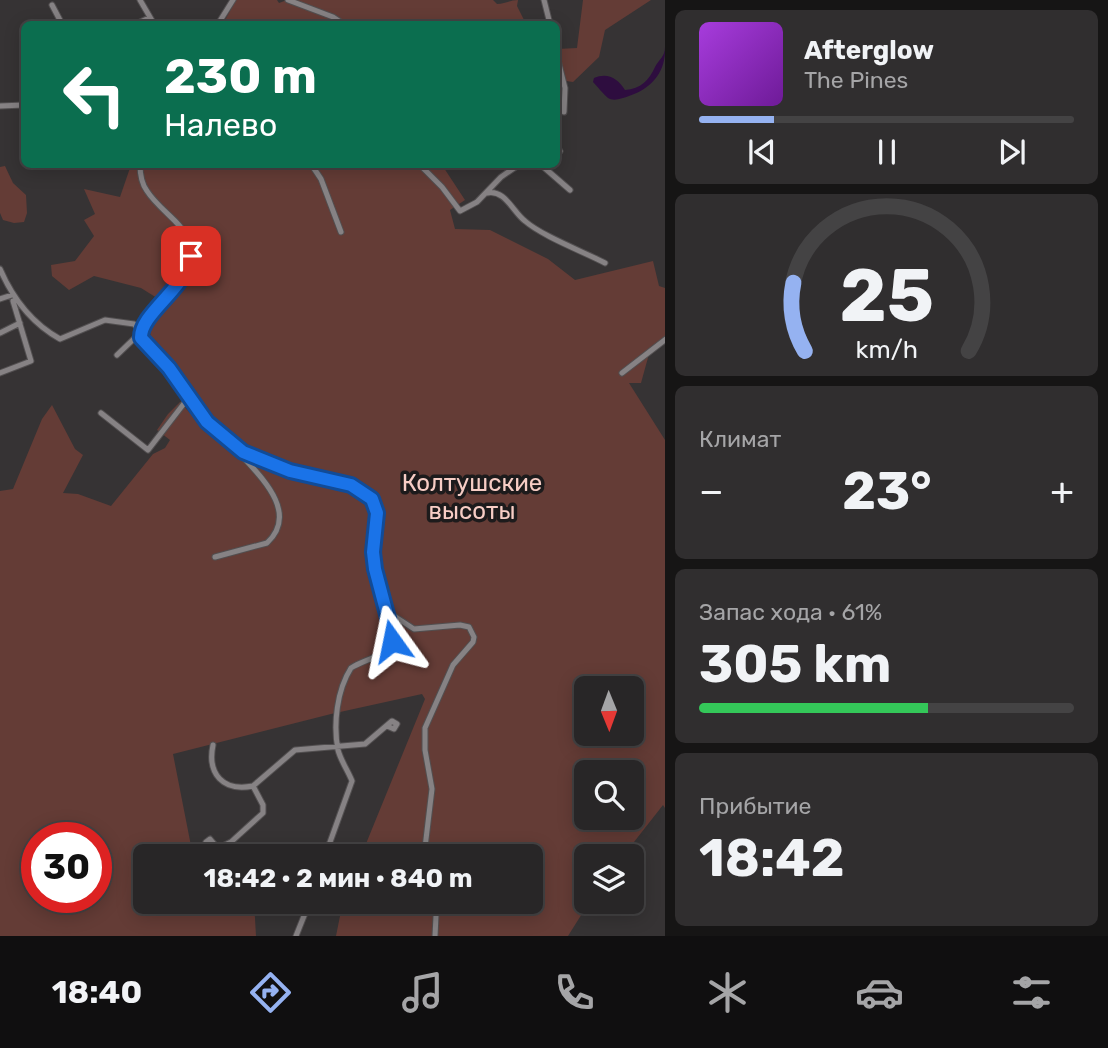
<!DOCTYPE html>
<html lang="ru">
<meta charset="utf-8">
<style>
:root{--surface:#282627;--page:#302e2f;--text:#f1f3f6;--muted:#a5a5a7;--line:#444344;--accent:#95b2f1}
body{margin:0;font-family:Rubik,sans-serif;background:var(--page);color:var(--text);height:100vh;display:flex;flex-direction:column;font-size:26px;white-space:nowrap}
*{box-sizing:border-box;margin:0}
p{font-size:23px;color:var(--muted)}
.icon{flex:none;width:38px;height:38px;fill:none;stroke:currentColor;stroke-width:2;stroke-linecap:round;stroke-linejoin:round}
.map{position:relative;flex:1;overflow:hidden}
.drawer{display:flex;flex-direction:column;gap:10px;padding:10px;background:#161515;width:443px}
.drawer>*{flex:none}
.banner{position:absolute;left:21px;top:21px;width:539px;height:147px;border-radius:10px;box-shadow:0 4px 18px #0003,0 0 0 2px var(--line);background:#0b6e4f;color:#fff;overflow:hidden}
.needle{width:46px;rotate:179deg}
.buttons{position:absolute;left:574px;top:676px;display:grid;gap:14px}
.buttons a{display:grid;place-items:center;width:70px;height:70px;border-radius:10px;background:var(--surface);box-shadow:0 4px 18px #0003,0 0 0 2px var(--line);font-size:35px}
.speed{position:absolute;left:21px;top:822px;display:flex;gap:14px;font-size:35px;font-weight:700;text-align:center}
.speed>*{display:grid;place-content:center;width:91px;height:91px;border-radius:50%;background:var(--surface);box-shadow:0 4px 18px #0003,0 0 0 2px var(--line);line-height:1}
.speed .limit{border:10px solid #d22;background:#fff;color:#111}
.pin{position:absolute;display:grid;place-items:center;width:60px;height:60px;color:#fff;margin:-30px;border-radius:14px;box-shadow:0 4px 10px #0006}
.me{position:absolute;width:77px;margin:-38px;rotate:348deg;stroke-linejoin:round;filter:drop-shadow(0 0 5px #0008)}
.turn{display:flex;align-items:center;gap:24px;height:147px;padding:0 28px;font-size:32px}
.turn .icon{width:91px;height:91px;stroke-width:2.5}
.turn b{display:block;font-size:49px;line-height:60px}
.big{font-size:52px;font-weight:700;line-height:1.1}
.drawer .card{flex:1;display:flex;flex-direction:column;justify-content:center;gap:10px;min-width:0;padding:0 24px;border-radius:10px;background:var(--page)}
.drawer .dial{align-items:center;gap:0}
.dial svg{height:182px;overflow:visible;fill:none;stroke:var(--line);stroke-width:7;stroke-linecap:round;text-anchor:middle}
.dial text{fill:var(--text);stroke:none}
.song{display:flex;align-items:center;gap:21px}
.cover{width:84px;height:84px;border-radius:10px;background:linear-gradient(135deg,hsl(280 70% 55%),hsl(280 70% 35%))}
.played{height:7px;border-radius:4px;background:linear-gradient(90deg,var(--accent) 20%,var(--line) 20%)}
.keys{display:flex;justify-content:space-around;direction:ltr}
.heat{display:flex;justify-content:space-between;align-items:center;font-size:38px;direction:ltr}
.charge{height:10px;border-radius:5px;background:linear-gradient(90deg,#34c759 61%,var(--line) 0)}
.trip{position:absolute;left:133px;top:844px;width:410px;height:70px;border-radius:10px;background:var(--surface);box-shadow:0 4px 18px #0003,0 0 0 2px var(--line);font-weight:700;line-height:70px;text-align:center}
.dock{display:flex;height:112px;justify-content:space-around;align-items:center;background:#100f10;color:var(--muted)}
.dock .icon{width:49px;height:49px}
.dock .current{color:var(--accent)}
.dock b{font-size:32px;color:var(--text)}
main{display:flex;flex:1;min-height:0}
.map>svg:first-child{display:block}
.green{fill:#643c36;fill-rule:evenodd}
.water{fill:#2e0d3f}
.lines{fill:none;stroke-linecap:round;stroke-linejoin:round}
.minor-casing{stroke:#524f50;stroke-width:7}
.minor{stroke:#868284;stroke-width:5}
.route-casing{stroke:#114b97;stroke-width:18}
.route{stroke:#1a73e8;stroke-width:12}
.labels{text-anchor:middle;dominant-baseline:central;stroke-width:7;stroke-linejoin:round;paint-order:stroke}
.park-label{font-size:24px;fill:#f7cdc5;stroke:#1d1b1c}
</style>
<main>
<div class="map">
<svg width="666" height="936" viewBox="0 0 666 936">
<rect width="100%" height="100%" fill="#363334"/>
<path class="green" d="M236 0H277L279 3 287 0H493L497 4C505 4 510 0 518 0L517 6 526 24H225V20Z
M583 0H651L605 30 599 57 573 82 559 80 557 102V49L577 48Z
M131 165H442L465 200 450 210 455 229 490 230 548 259 575 280 653 261 659 286 665 288V339L649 354 641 383H629L665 440V808L663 805 623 856H586V901H590L568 936H336L343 901H530V856H361L425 699 422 694 331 714 173 754 193 856H145V901H254L256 936H0V491L13 489 42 419 52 405 75 449 83 455 63 493 78 494 111 506 153 454 165 448 170 440 157 430 168 414 180 402 191 414 200 405 152 341 149 329 181 283 157 298 141 288 94 276 69 290 52 276 51 265 75 261 94 236 84 220 95 214 84 189 120 197ZM586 688H632V733H586ZM586 772H632V817H586ZM37 838H96V898H37Z
M5 166 13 183 26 195 27 213 24 222 14 223 3 220 0 213V167Z"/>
<path class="water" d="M665 47C666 72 652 88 629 96 623 98 614 102 608 98 605 96 596 85 593 82L594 78C607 72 618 78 625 90 641 89 649 80 655 67 659 59 665 57 665 47Z"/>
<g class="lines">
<defs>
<path id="minor" d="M140 0 154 24
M288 0 333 17 339 21 340 24
M544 0 550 24
M52 5 62 24
M136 24 149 18
M218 24 233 0
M556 52 565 88 564 112
M0 106 24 105
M556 152 560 151
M311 164 321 179 341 232
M419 164 442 187 460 211 477 202 501 177 520 164
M540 164 570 190
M487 193C505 189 513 212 525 221 542 236 584 252 605 263
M0 269C13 299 31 323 60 339L105 320 134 324 141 332 144 343 169 368 207 422 243 452 290 471 351 485 372 499 377 514 374 565 393 637C387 658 366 658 351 668 337 690 333 724 338 750 341 761 348 771 352 781L325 856
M0 299 12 295
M0 333 20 323
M117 355 141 332 144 325C158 309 177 292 186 273 206 232 165 219 147 191 141 183 140 174 140 164
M0 373 31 361 13 301
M622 373 666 339
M101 413 148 450 189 397
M215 557 267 543C298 514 264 480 243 457V452
M388 612 414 629 460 625 469 627 474 637 473 642 453 665 425 728V750L432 789 424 856
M213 745C207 774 223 792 253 786L295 750 365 744 392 721 397 724 394 729 387 726
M215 845 210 839 206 842 209 846H223L231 842 263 813V805L253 786
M433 901 436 916 435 936
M296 936 310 901"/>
</defs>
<use href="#minor" class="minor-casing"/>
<use href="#minor" class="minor"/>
</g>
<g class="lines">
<defs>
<path id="route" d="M191 256C187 288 140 313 141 338L169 368 207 422 243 452 290 471 351 485 372 499 377 513 373 552 375 569 393 637 392 641"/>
</defs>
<use href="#route" class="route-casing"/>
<use href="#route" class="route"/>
</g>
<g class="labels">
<g class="park-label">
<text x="472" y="483">Колтушские<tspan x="472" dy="28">высоты</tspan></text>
</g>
</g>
</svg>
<div class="buttons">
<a><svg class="needle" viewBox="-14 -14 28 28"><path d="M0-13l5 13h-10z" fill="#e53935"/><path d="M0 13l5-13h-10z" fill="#a5a5a7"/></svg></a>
<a><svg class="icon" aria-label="search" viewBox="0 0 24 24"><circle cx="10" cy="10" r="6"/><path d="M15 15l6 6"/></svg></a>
<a><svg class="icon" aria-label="layers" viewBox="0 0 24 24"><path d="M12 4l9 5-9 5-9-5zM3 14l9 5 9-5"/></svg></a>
</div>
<div class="speed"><div class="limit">30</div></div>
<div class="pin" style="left:191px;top:256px;background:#d93025"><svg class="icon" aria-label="arrive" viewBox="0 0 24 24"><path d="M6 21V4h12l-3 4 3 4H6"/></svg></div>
<svg class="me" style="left:392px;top:641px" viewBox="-20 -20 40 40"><path d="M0-17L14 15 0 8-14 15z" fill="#1a73e8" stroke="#fff" stroke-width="4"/></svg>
<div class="trip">18:42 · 2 мин · 840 m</div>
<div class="banner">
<div class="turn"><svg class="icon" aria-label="left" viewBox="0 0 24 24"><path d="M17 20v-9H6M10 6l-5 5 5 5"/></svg><div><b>230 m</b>Налево</div></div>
</div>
</div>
<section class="drawer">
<div class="card">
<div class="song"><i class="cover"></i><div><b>Afterglow</b><p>The Pines</p></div></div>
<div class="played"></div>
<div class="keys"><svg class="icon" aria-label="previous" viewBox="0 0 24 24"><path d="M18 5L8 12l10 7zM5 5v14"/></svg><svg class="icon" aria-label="pause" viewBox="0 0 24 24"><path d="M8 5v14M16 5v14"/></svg><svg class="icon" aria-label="next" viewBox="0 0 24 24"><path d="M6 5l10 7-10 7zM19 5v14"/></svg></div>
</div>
<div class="card dial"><svg viewBox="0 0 100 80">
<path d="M14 69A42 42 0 1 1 86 69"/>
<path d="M14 69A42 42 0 0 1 9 39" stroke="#95b2f1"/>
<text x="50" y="56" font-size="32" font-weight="700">25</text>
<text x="50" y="72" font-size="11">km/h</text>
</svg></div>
<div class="card"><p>Климат</p>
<div class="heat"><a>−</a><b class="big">23°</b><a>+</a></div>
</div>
<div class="card"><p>Запас хода · 61%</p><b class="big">305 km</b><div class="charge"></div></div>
<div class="card"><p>Прибытие</p><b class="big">18:42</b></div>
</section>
</main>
<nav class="dock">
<b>18:40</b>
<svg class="icon current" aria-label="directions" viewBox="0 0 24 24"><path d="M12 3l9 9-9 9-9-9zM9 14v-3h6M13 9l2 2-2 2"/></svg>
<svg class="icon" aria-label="music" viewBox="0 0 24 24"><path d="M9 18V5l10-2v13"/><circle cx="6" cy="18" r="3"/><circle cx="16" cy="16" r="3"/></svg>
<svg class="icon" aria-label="phone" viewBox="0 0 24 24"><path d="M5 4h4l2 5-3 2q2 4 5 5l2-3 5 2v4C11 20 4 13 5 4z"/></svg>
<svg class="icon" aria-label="climate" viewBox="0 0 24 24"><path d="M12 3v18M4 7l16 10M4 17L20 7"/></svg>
<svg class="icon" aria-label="car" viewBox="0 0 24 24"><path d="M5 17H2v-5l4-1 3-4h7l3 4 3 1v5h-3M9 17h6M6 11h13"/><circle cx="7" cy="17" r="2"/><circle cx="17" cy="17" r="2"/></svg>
<svg class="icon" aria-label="filters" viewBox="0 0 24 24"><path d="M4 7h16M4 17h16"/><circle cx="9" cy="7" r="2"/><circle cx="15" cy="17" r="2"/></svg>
</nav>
